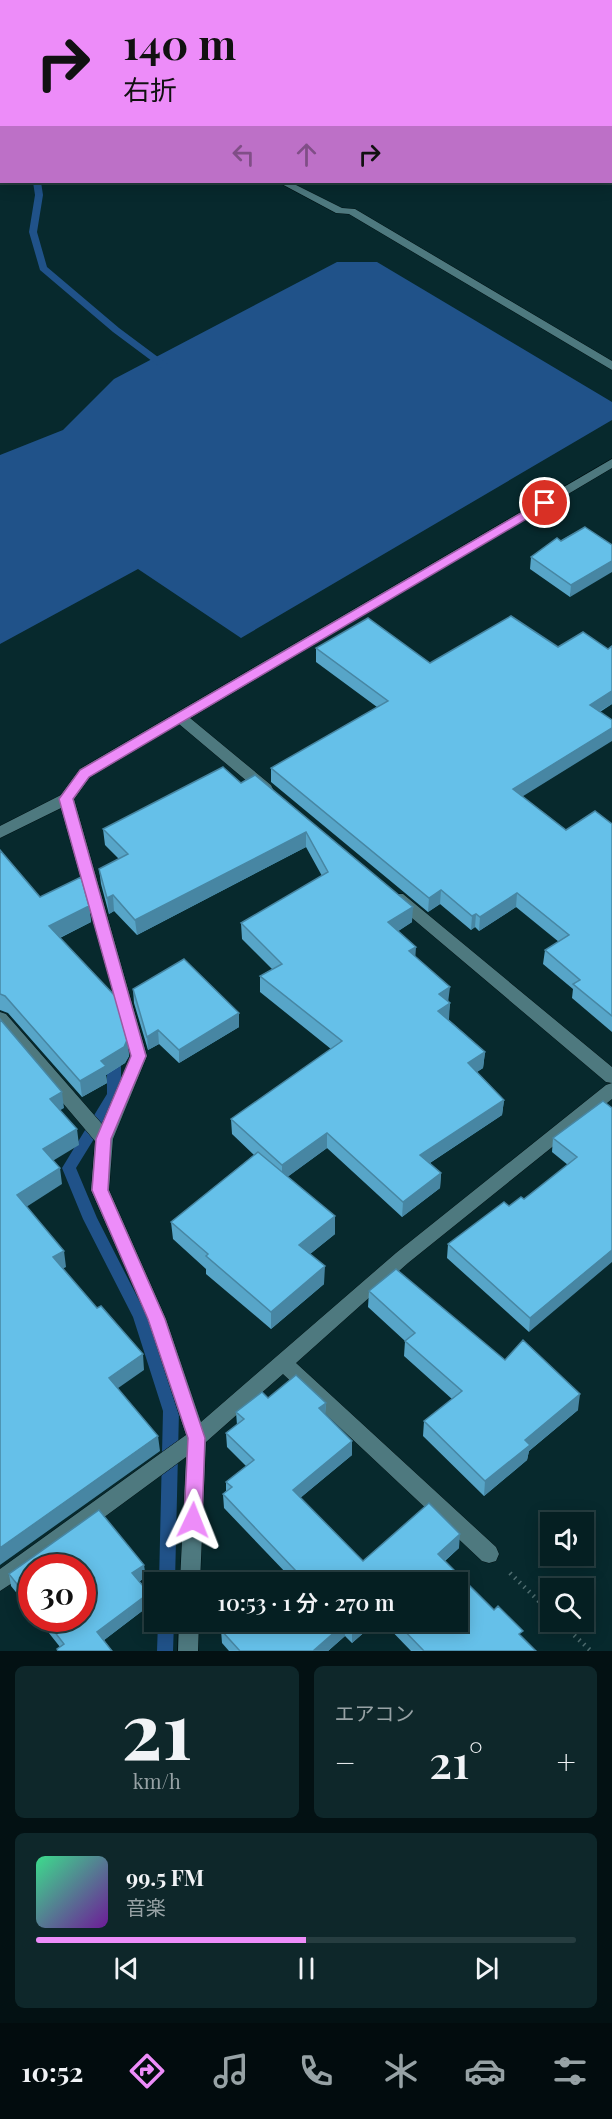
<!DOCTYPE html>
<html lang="ja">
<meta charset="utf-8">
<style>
:root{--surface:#051f22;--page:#0e272a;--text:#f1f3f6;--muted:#97a2a5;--line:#263d40;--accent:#ed8cf9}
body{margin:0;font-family:"Playfair Display","Noto Sans JP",serif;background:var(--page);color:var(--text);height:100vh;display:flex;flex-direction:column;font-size:22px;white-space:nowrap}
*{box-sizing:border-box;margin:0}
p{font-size:20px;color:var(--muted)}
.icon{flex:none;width:33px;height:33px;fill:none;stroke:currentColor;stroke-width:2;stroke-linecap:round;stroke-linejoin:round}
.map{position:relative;height:1651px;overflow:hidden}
.details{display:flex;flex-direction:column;gap:15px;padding:15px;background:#031113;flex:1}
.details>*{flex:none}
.guide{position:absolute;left:0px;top:0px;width:612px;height:183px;box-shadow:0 3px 15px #0003,0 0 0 2px var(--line);background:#ed8cf9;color:#111;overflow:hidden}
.fabs{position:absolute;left:540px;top:1512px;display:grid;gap:12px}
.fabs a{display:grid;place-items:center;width:54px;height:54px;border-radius:0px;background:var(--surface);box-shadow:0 3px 15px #0003,0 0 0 2px var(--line);font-size:30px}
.speed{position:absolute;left:18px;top:1554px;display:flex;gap:12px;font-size:30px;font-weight:700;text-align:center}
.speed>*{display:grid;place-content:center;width:78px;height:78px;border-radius:50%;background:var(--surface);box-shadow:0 3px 15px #0003,0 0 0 2px var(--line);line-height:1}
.speed .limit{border:9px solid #d22;background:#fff;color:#111}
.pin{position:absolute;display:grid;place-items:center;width:51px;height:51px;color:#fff;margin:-26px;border:3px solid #fff;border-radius:50%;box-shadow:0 2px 6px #0007}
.me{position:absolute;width:66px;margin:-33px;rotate:2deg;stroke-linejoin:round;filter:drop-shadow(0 0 4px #0008)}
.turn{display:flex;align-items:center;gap:21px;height:126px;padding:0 24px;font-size:27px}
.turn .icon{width:78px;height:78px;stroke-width:2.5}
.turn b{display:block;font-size:42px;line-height:51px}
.lanes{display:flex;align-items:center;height:57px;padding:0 24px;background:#0003;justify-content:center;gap:30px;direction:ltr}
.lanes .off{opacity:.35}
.big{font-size:45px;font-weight:600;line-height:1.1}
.details .tile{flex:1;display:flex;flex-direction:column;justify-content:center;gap:9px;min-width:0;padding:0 21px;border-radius:9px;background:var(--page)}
.details .dial{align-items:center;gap:0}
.dial b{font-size:78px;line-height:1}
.song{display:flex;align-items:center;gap:18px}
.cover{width:72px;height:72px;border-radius:9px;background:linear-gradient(135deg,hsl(150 70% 55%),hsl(280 70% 35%))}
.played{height:6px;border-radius:3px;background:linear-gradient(90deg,var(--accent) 50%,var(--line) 50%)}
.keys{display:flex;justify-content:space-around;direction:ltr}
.heat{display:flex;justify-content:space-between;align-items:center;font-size:33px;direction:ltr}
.details .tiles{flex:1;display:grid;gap:15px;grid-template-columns:1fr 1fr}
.tile:last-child{grid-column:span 2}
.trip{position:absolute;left:144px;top:1572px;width:324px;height:60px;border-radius:0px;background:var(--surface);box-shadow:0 3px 15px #0003,0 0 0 2px var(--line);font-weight:600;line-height:60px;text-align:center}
.dock{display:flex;height:96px;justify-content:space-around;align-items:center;background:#020c0e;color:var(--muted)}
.dock .icon{width:42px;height:42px}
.dock .active{color:var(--accent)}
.dock b{font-size:27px;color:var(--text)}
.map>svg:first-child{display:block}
.water{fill:#205289}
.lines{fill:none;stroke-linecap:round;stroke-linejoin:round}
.stream{fill:#205289;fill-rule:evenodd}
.minor-casing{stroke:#001113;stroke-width:1}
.path-far1{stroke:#4f6d70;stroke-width:3;stroke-dasharray:1 3;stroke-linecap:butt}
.path{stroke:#4f6d70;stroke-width:4.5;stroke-dasharray:1.5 5;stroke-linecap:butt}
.minor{fill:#4e797f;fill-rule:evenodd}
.wall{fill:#57a5c8}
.shaded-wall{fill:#4786a3}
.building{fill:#65c0e9;stroke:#4786a3;stroke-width:1.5}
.route{fill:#ed8cf9;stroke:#9a5ba2;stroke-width:1.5}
</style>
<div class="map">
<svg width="612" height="1651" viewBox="0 0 612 1651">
<rect width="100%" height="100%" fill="#07292d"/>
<path class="water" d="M337 262H377L612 402V420L241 638 138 569 0 644V455L63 430 114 379Z"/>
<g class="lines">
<path class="stream" d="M232 0H243L231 2Z
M0 82H2L0 87Z
M0 122H2V128H0Z
M33 182H41L43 195 37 232 47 267 119 328 170 366V370H164L113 332 40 270 29 232 35 195Z
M114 1050 119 1051 121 1055V1095L76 1168 97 1218 147 1316 179 1411 175 1582H159L163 1411 133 1317 83 1219 62 1168 107 1094V1055L109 1051Z
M158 1622H174L173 1651H157Z"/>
<defs>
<path id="minor" d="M194 0H206L193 2Z
M547 0H558L559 2H548Z
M610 26H612V32H610Z
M0 74H2V80H0Z
M278 182H290L342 208 355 209 612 361V370L349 214 336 213Z
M612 459V468L190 718 271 785 273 789 271 793H261L179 724 90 777 74 799 147 1056 113 1139 109 1190 166 1319 201 1422 396 1253 606 1085 612 1083 606 1082 393 902 390 898 393 894H403L612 1067V1099L408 1263 296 1363 496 1547 499 1554 496 1561 489 1563 482 1561 283 1374 206 1442 200 1582H180L186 1457 35 1568H32V1570L0 1591V1569L186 1435 148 1319 91 1190 95 1141 0 1029V1012L6 1014 102 1124 131 1056 61 808 0 838V826L61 795 80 769Z
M179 1622H199L198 1651H178Z"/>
</defs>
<use href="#minor" class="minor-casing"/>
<path class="path-far1" d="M16 0 18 2"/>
<path class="path" d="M510 1573 550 1612
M560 1622 591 1651"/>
<use href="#minor" class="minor"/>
</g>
<path class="wall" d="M585 527 570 597 530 569 531 557Z
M612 646V704L600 712 522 796 566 830 612 824V1032L572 998 573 989 543 964 545 950 559 942 516 907 479 931 475 927 471 930 440 904 428 912 271 782V768L377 707 316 662V648L430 663 558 647 608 649Z
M255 775 412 922 398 931 415 956 450 1003 448 1019 485 1052 483 1068 477 1072 504 1100 502 1115 430 1163 441 1173 440 1188 402 1217 327 1148 287 1177 335 1216V1234L310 1254 324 1284 271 1329 206 1274V1269L173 1239 171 1222 254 1155 232 1134 231 1119 331 1049 260 992V976L272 969 242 939 241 923 322 876 306 847 137 935 114 911 109 914 101 884 99 869 119 859 105 845 103 829 241 783Z
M0 850 40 897 89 906 91 922 60 938 127 1040 129 1056 125 1063 106 1075 107 1083 82 1097 8 1013 0 1010Z
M133 989 239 1027 179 1063 159 1044 148 1050 134 1003Z
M612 1108 529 1332 447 1258 448 1244 509 1206 524 1199 568 1165 552 1152 553 1138Z
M369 1291 505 1360 578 1410 529 1451 527 1460 484 1496 423 1436 424 1421 452 1399 404 1356 405 1341 368 1307Z
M268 1398 326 1403 325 1414 352 1441V1455L300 1498 363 1561 459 1548 445 1561 536 1651H411L383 1622H458L288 1575 224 1508 223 1494 226 1491V1482L246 1466 227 1447 226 1433 237 1425 236 1412Z
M99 1510 144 1565 145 1577 139 1582 149 1593 150 1605 104 1640 112 1651H57V1649L60 1647 37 1618H82V1568H32V1612L11 1586 9 1574Z
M376 1622 352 1643 345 1636 328 1651H229L222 1643 221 1630Z"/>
<path class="shaded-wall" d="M612 561V572L570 597 571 585Z
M612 691V704L588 718 590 705Z
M612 728V741L512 803 513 789Z
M306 832V847L137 935 135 920Z
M441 890 440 904 428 912 429 898Z
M517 893 516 907 479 931 480 917Z
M113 895 114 911 109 914 107 898Z
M89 906 91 922 51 942 49 926Z
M413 907 412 922 388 938V922Z
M476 914 475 927 471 930 472 916Z
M416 947 415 962 409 951Z
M450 987 448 1003 439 994Z
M450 1003 449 1019 437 1026 438 1011Z
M239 1013V1027L179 1063V1050Z
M158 1030 159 1044 148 1050 147 1037Z
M127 1040 129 1056 125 1063 106 1075 107 1083 82 1097 80 1081 101 1061Z
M485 1052 483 1068 467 1078 468 1063Z
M62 1092 64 1108 52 1115 50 1099Z
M504 1100 502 1115 419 1170 420 1155Z
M77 1129 79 1145 46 1165 43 1149Z
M327 1133V1148L282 1181V1165Z
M60 1168 62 1184 20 1211 17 1195Z
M441 1173 440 1188 402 1217 403 1202Z
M335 1216V1234L299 1263V1245Z
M612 1250V1262L529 1332 530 1318Z
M64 1251 66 1267 55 1273 53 1257Z
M325 1266 324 1284 271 1329V1312Z
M143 1354 144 1370 111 1393 109 1378Z
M580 1394 578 1410 529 1451 527 1460 484 1496 485 1481 525 1440Z
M326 1403 325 1417 319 1408Z
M158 1436 160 1451 0 1565V1548Z
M352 1441V1455L293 1504V1490Z
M460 1534 459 1548 437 1567 438 1554Z
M144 1565 145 1577 134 1586 132 1573Z
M149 1593 150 1605 99 1644 97 1632Z
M362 1622H376L352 1643V1630Z
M345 1623V1636L328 1651H313Z"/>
<path class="building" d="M585 527 612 545V561L571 585 531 557 557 538 561 541Z
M511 616 558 647 583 632 608 649 612 646V691L590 705 612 720V728L513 789 566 830 595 811 612 824V1016L573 984 580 980 545 950 569 935 517 893 480 917 476 914 472 916 441 890 429 898 271 768 388 701 316 648 368 618 430 663Z
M223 767 241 783 255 775 413 907 388 922 416 947 409 951 450 987 439 994 450 1003 438 1011 485 1052 468 1063 504 1100 420 1155 441 1173 403 1202 327 1133 282 1165 231 1119 342 1041 260 976 282 964 241 923 328 872 306 832 135 920 113 895 107 898 99 869 128 854 103 829Z
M0 850 40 897 81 877 89 906 49 926 115 996 127 1040 124 1047 101 1061 106 1066 80 1081 5 996 0 994Z
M184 959 239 1013 179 1050 158 1030 147 1037 133 989Z
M0 1019 62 1092 50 1099 77 1129 43 1149 60 1168 17 1195 64 1251 53 1257 97 1308 101 1306 143 1354 109 1378 158 1436 0 1548Z
M603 1101 612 1108V1250L530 1318 448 1244 504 1202 509 1206 521 1197 524 1199 577 1157 553 1138Z
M258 1152 335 1216 299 1245 325 1266 271 1312 206 1256 208 1254 171 1222Z
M396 1269 505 1360 523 1340 580 1394 525 1440 530 1445 485 1481 424 1421 462 1391 405 1341 415 1333 369 1291Z
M296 1375 326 1403 319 1408 352 1441 293 1490 363 1561 429 1503 460 1534 438 1554 494 1610 498 1606 523 1631 519 1634 536 1651H424L396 1622H458V1582H279L295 1570 223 1494 232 1487 226 1482 254 1460 226 1433 244 1419 236 1412 262 1392 268 1398Z
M99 1510 144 1565 132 1573 149 1593 97 1632 112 1651H58L57 1649 64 1644 44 1618H82V1568H32V1603L9 1574Z
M231 1622H362L352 1630 345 1623 313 1651H240L221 1630Z"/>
<path class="route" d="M545 499 551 503 550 505 89 777 73 799 146 1056 111 1139 108 1190 165 1319 205 1438 202 1520 199 1526 193 1529 187 1526 184 1520 188 1438 148 1319 92 1190 96 1139 131 1056 59 799 80 770Z"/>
</svg>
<div class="fabs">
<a><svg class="icon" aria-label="sound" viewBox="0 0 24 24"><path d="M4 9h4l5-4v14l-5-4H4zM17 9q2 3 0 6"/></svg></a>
<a><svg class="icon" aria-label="search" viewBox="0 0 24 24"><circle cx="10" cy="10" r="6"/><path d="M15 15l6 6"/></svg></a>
</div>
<div class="speed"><div class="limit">30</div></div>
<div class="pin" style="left:545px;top:503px;background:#d93025"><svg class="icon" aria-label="arrive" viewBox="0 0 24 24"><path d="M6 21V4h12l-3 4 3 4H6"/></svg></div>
<svg class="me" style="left:193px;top:1520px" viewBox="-20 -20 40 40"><path d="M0-17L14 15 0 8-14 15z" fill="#ed8cf9" stroke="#fff" stroke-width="4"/></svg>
<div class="trip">10:53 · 1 分 · 270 m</div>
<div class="guide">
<div class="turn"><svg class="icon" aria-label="right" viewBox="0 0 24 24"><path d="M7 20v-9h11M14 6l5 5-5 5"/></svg><div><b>140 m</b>右折</div></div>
<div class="lanes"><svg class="icon off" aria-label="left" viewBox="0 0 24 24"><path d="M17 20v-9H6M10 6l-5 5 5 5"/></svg><svg class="icon off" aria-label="ahead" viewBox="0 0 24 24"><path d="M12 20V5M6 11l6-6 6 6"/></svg><svg class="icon" aria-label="right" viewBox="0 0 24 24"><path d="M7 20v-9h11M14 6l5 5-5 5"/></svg></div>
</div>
</div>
<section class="details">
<div class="tiles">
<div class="tile dial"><b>21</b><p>km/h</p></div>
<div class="tile"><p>エアコン</p>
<div class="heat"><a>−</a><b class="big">21°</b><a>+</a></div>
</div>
<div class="tile">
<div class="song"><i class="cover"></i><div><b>99.5 FM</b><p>音楽</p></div></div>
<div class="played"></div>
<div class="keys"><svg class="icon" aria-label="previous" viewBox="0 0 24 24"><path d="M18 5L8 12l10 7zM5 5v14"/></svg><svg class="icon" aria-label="pause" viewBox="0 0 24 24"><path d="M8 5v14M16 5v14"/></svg><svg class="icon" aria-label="next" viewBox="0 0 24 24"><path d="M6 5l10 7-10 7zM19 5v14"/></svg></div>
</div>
</div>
</section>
<nav class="dock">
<b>10:52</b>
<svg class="icon active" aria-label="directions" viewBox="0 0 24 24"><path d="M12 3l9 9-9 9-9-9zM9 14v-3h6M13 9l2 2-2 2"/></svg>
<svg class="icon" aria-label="music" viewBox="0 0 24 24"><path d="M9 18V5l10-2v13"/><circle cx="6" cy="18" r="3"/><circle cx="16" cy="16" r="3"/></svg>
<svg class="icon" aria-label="phone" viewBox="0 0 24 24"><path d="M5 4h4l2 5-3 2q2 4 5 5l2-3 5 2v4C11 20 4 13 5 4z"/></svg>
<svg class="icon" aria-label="climate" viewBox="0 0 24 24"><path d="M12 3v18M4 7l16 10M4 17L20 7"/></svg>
<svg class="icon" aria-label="car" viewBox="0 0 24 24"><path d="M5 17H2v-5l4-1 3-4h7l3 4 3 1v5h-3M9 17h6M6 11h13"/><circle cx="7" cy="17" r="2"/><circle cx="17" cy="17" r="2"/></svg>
<svg class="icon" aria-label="filters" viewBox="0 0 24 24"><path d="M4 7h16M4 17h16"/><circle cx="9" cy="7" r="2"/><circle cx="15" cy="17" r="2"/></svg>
</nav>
